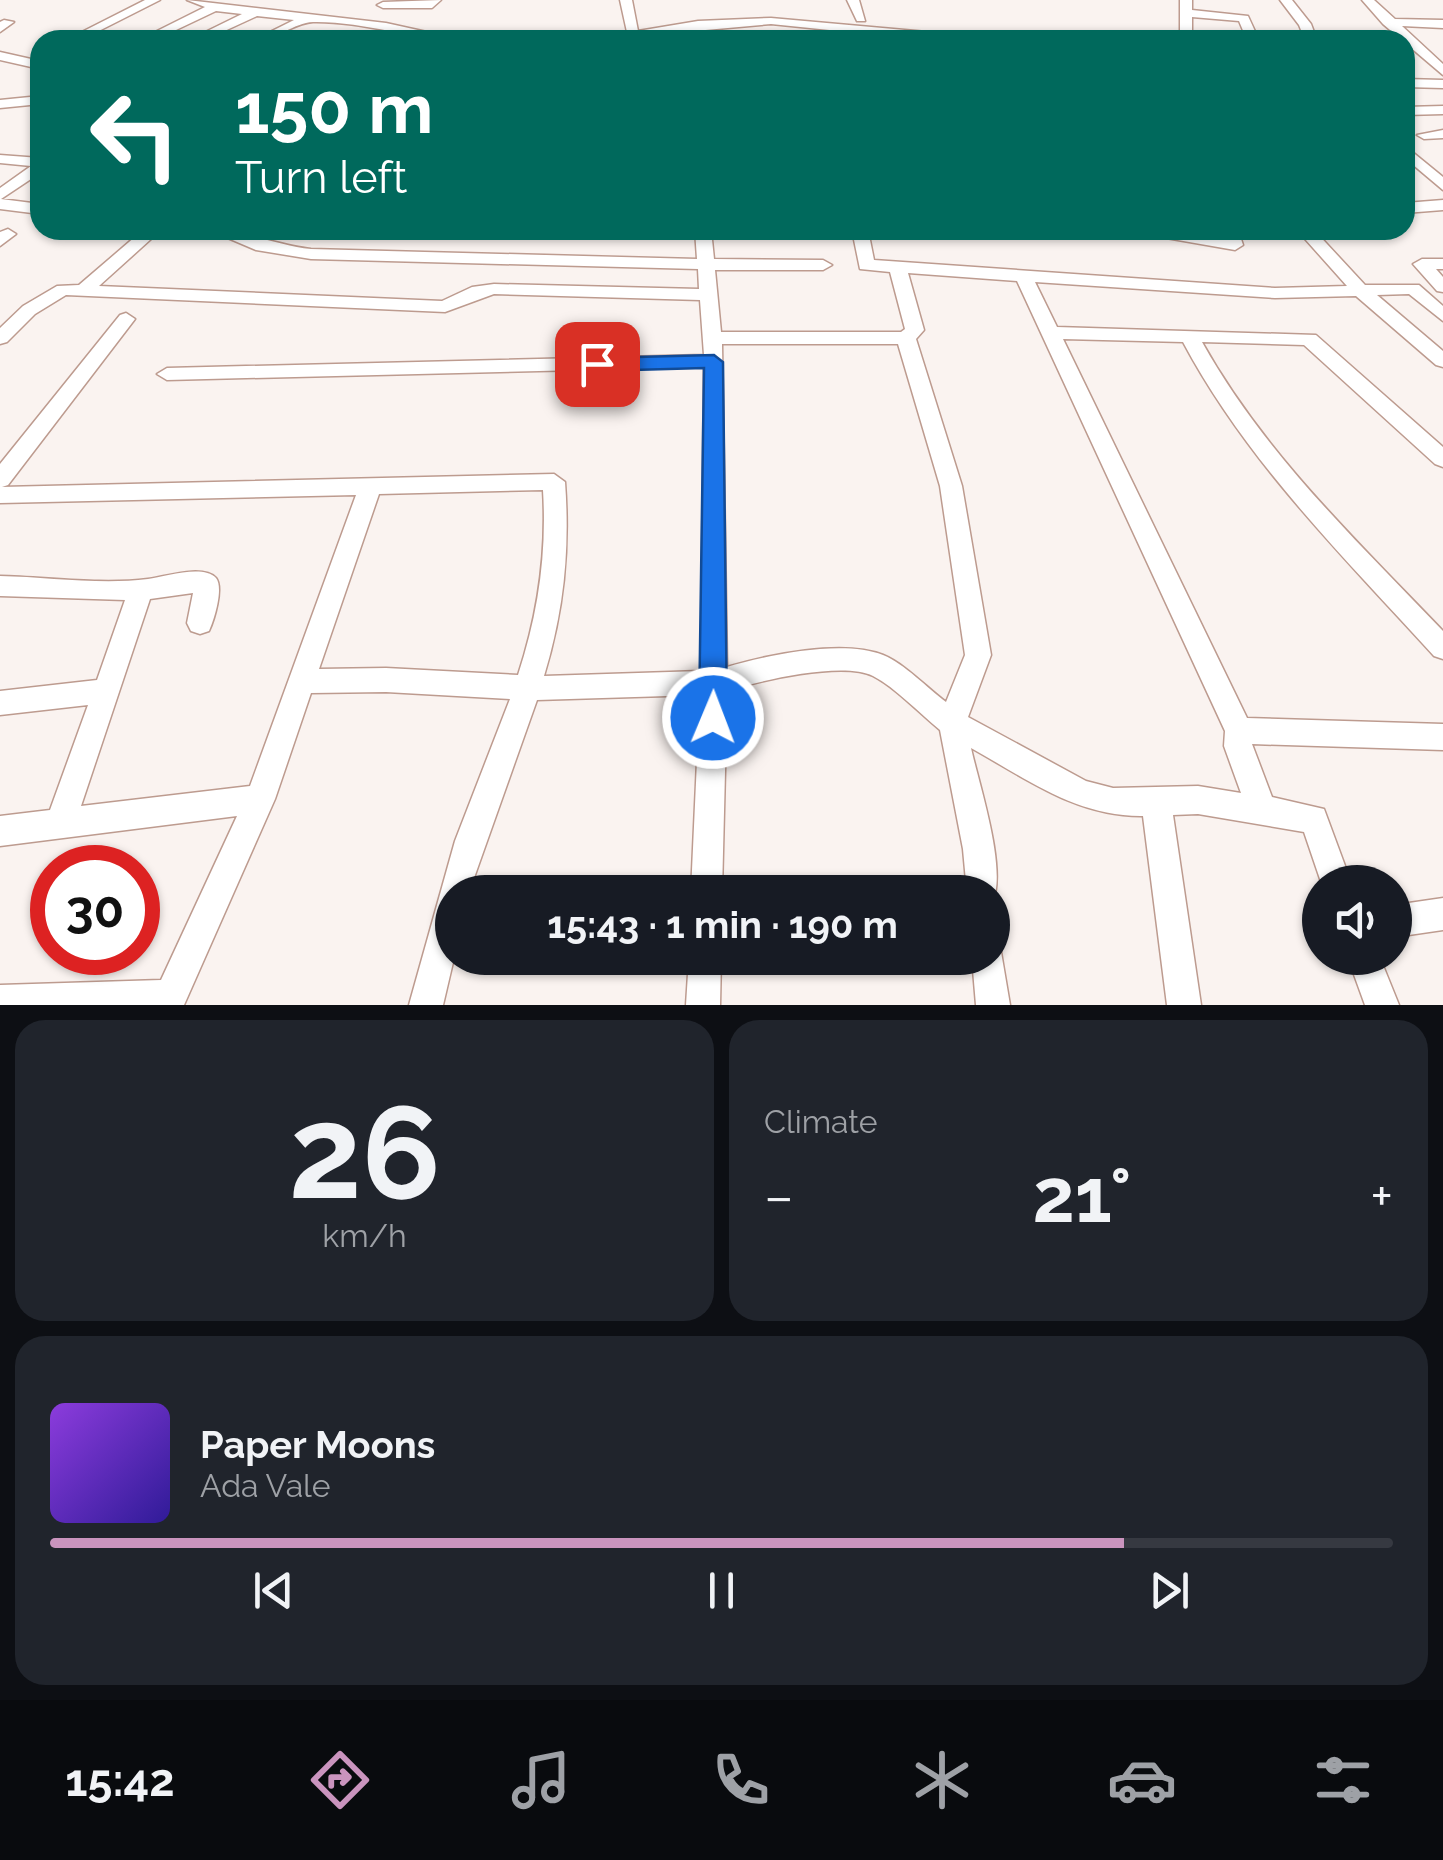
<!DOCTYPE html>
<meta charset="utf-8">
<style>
:root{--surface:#171b24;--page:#20242c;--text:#f1f3f6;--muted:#9ea1a6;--line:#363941;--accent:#ca94be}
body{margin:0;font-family:Raleway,sans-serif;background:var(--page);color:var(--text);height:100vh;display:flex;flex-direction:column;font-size:38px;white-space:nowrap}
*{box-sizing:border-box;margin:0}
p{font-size:32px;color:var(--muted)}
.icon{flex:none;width:55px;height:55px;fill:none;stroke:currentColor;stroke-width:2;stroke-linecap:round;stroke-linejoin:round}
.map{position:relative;height:1005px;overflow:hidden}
.details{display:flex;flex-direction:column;gap:15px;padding:15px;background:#0d0f14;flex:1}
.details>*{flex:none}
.hud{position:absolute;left:30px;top:30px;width:1385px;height:210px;border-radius:30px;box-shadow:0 2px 8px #0004;background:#00695c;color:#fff;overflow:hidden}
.fabs{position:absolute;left:1302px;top:865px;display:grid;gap:20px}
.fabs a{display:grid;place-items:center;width:110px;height:110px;border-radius:50%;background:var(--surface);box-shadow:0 2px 8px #0004;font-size:50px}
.speed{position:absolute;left:30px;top:845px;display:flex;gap:20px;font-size:50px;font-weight:700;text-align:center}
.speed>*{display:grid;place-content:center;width:130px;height:130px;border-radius:50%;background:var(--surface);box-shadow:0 2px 8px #0004;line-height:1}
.speed .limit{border:15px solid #d22;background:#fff;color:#111}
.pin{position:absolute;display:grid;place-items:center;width:85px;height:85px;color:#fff;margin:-42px;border-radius:20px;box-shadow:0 5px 15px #0006}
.me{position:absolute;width:110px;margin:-55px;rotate:1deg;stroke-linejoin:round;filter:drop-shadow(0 0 8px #0008)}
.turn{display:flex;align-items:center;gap:35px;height:210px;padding:0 40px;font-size:45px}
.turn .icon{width:130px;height:130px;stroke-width:2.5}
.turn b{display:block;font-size:70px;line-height:85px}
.big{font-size:75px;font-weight:700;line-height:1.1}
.details .widget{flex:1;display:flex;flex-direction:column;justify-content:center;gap:15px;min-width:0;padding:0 35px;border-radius:30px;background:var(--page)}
.details .dial{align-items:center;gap:0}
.dial b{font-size:130px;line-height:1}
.song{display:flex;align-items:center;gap:30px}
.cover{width:120px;height:120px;border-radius:15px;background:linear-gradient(135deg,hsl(270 70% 55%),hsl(250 70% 35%))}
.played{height:10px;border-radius:5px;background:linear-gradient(90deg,var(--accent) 80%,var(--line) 80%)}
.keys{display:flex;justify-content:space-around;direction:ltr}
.heat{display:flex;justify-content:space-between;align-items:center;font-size:55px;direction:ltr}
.details .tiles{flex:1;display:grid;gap:15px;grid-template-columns:1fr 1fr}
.widget:last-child{grid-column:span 2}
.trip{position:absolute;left:435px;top:875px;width:575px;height:100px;border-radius:50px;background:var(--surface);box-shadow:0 2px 8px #0004;font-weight:700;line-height:100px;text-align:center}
.tab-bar{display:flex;height:160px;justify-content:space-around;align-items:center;background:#090b0e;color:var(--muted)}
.tab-bar .icon{width:70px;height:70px}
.tab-bar .on{color:var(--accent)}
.tab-bar b{font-size:45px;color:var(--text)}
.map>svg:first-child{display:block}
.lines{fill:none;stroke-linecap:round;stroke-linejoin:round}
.minor-casing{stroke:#bd9b8f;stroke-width:3}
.minor{fill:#fff;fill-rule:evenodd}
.route{fill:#1a73e8;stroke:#114b97;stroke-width:2.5}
</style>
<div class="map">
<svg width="1443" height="1005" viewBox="0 0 1443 1005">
<rect width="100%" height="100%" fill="#faf3f0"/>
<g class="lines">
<defs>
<path id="minor" d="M145 0H160L81 40H66Z
M187 0 386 23 463 40C413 40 363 21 313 22 294 23 276 40 254 40L294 20 257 16 205 40H189L242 14 216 11 155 40H139L205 7Z
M441 0 432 8H383L377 5 383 2Z
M620 0H632L638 31 698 21 771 18 927 32 1051 36 1057 40H927L771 24 594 40 627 32Z
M847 0H859L865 21H857Z
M1180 0H1192V10L1248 16 1259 40H1247L1239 21 1192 17V40H1180Z
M1280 0H1292L1311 24 1317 40H1305L1299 25Z
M1362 0H1374L1395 19 1443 20V28L1402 26 1443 64V75L1383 24Z
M4 20 14 22 0 32V22Z
M1358 35 1373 37 1375 40H1353Z
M0 52 40 61V69L0 60Z
M1405 79 1443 80V88L1405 87Z
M40 96V104L0 108V100Z
M1443 106V114L1405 115V107Z
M1443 130V138L1424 139 1417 135Z
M1405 146 1443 177V190L1405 158Z
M0 155 40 158V173L1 199 40 204V214L0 209V188L31 166 0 163Z
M1443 200V210L1405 213V203Z
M8 229 16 234 0 246V232Z
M143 230H161L99 286 442 301 472 287 494 284 699 289 698 269 311 259 256 250 209 230C242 230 277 245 311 249L697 259 695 230H711L714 259 823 260 832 265 823 270H715L721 332H901L905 329 890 272 860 269 852 230H868L874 260 1275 288 1347 286 1297 230H1314L1365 285H1419L1443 306V321L1409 294 1377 295 1443 351V367L1436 365 1356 296 1275 298 1035 282 1057 327 1316 335 1443 447V467L1435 464 1304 345 1202 342C1264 453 1356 540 1443 631V659L1434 656C1343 556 1247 462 1183 342L1063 339 1247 718 1443 724V750L1252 744 1272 797 1324 809 1351 882H1321L1304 832 1198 814 1173 815 1201 1005H1167L1143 816C1077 817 1027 779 971 748 979 785 1008 871 992 903V892H967L963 849 940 730C919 713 896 688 873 676 842 661 759 681 727 691L722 892H691L700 695 537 700 469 892H452L454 958 443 1005H409L455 841 510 699 386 692 311 693 275 799 184 1005H0V985L161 980 237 816 0 846V816L50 810 88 705 0 715V691L97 680 125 600 0 596V576C48 577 100 585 148 579 164 577 203 564 216 578 224 588 214 620 209 631L200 634 191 631 187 623 193 593 150 599 81 806 250 786 356 495 0 503V464L120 315 126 313 135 319 8 485 2 487 554 474 565 482C570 550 564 610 544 676L701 671 704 367 167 380 157 374 167 368 704 355 700 300 494 294 445 312 66 295 35 314 7 342 0 344V328L23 306 57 286 79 285ZM908 273 1017 281 1225 731 1224 746 1241 793 1198 786 1113 788 1086 781 968 717 991 655 962 486 916 339 924 330ZM722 344H898L940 486 965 655 946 702C927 688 905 664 883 655 843 639 767 655 727 667ZM543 490C547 555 538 614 518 675L386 668 319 669 379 494Z
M1141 230H1177L1224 238 1222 230H1238L1243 245 1235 250 1149 235Z
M1422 259H1443V269H1436L1443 277V292L1437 291 1413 264Z
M1443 898V930L1395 937V905Z
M992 943 1000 946 1010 1005H976L972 958H992Z
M689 958H721L720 1005H686Z
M1348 958H1380L1399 1005H1365Z"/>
</defs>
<use href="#minor" class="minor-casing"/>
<use href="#minor" class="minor"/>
</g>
<path class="route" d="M714 355 723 362 727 718 723 727 713 730 703 727 699 718 704 368 597 371 587 364 597 358Z"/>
</svg>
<div class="fabs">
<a><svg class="icon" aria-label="sound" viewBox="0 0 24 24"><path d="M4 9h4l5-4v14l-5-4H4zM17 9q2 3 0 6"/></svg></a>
</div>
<div class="speed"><div class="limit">30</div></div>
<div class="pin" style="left:597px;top:364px;background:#d93025"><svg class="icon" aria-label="arrive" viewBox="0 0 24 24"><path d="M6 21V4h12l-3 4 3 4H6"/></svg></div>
<svg class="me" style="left:713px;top:718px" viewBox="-20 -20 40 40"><circle r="17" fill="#1a73e8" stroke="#fff" stroke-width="3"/><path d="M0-11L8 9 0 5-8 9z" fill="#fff"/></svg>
<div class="trip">15:43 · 1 min · 190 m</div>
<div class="hud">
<div class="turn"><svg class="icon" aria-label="left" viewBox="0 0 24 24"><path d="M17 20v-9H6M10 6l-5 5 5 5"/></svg><div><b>150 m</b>Turn left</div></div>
</div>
</div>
<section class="details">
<div class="tiles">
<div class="widget dial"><b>26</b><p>km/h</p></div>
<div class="widget"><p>Climate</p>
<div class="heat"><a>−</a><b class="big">21°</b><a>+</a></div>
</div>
<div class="widget">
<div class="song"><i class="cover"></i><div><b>Paper Moons</b><p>Ada Vale</p></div></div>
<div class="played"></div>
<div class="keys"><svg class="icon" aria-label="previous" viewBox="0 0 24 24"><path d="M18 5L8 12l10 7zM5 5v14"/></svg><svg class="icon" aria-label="pause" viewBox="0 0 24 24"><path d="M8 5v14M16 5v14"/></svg><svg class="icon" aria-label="next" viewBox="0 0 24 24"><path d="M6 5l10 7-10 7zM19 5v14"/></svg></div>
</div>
</div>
</section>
<nav class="tab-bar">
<b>15:42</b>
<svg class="icon on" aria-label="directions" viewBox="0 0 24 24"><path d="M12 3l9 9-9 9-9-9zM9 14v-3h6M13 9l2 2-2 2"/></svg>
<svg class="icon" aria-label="music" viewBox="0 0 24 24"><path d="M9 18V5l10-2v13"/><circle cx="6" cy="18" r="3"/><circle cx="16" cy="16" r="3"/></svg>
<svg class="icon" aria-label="phone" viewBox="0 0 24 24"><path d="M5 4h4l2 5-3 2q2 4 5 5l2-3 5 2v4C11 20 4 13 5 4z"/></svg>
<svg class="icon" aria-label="climate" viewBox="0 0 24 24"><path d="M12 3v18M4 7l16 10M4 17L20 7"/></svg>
<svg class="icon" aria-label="car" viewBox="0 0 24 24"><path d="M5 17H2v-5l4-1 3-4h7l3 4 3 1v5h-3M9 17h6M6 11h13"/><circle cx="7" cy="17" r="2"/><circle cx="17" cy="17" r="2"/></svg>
<svg class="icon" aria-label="filters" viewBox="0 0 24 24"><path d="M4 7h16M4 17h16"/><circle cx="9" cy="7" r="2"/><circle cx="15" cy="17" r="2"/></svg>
</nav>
